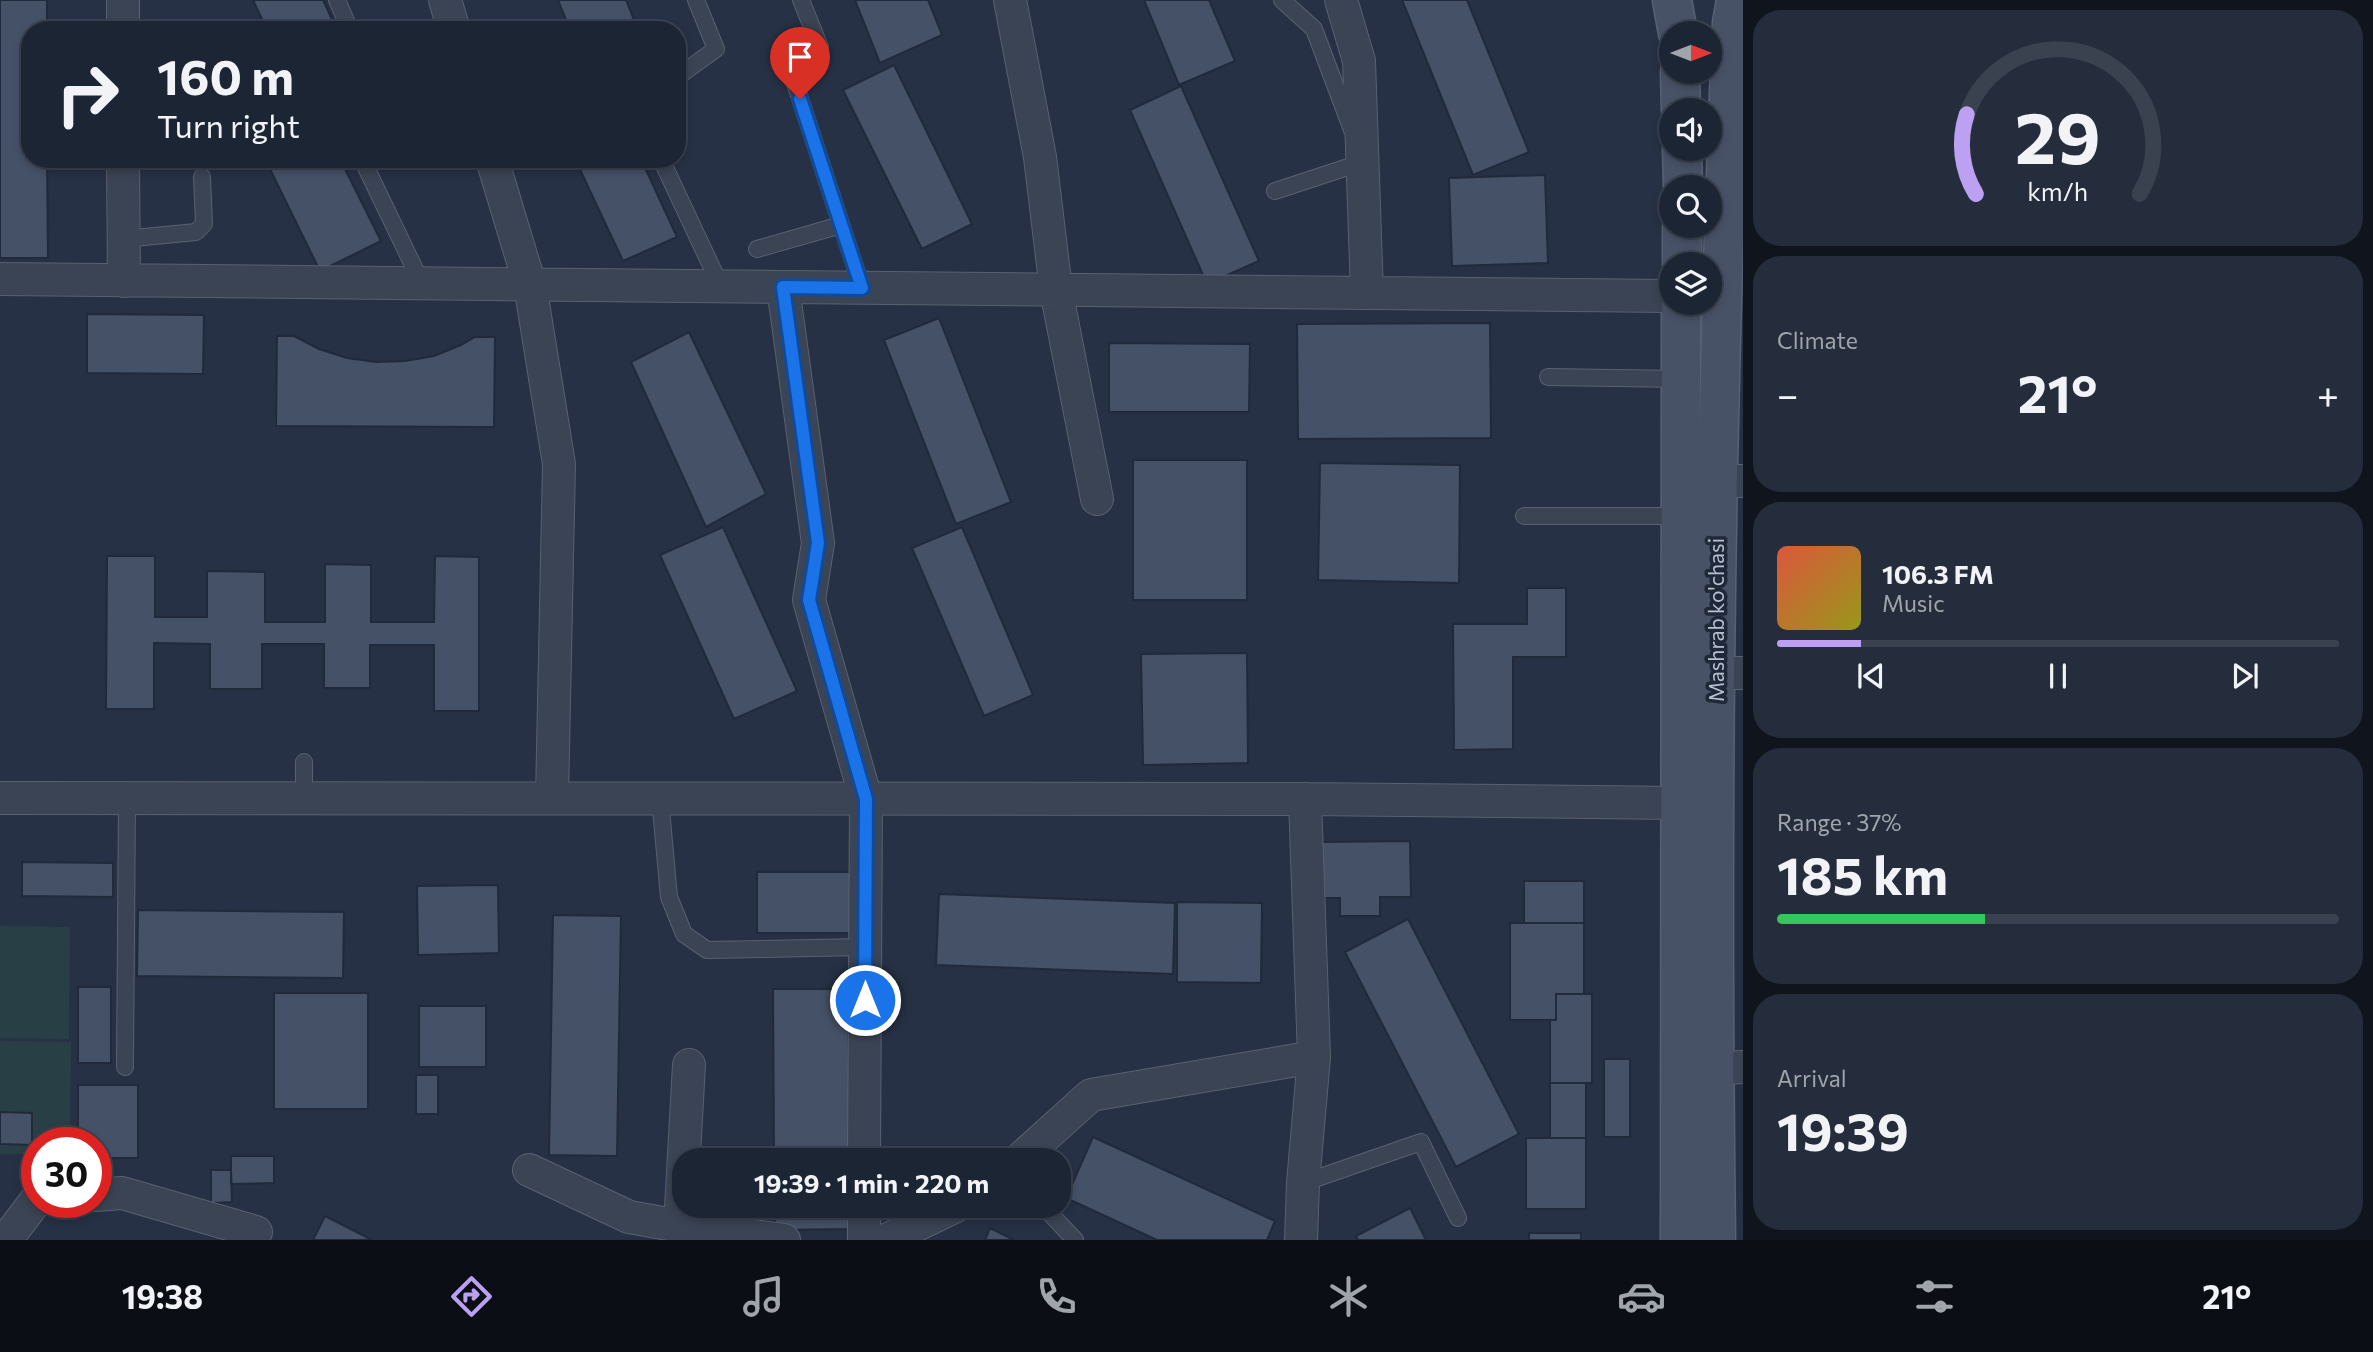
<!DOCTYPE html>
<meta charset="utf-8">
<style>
:root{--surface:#1c2534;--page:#252d3c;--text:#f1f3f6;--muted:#a0a5ac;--line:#3a424f;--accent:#bca0f2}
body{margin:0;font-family:Commissioner,sans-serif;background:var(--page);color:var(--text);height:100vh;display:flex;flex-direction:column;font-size:26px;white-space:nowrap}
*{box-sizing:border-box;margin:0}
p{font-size:23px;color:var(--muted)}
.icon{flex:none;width:38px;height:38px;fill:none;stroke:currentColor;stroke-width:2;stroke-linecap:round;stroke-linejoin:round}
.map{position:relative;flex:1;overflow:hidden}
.sheet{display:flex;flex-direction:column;gap:10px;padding:10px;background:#0f141d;width:630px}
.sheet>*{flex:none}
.guide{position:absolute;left:21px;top:21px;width:665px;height:147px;border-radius:28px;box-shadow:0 4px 10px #0003,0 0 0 2px var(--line);background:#1c2534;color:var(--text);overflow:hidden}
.needle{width:46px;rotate:90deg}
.buttons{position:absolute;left:1659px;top:21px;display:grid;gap:14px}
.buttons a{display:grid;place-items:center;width:63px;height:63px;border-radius:50%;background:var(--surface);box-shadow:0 4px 10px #0003,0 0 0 2px var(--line);font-size:35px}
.speed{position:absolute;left:21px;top:1127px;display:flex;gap:14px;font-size:35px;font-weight:700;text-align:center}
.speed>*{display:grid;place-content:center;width:91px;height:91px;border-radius:50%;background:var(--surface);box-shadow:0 4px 10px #0003,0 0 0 2px var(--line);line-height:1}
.speed .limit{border:10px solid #d22;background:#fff;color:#111}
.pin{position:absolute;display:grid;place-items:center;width:60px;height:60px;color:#fff;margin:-72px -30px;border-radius:50% 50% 50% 0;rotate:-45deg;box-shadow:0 0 7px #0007}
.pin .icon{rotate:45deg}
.me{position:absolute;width:77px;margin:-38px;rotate:0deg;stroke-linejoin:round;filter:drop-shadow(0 0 5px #0008)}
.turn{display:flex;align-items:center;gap:24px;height:147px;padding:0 21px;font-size:32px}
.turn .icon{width:91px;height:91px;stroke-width:2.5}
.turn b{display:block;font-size:49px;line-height:60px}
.big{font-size:52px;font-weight:700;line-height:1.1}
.sheet .tile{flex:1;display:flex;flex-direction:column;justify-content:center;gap:10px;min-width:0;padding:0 24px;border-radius:28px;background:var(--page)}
.sheet .dial{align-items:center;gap:0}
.dial svg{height:182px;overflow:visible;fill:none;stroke:var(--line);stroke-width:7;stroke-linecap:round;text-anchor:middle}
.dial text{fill:var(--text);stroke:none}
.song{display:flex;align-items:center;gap:21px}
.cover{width:84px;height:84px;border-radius:10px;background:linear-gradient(135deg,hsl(10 70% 55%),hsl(60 70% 35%))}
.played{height:7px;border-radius:4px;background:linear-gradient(90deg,var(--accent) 15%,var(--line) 15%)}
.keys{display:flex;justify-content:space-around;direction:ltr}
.heat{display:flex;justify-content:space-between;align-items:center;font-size:38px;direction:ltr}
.charge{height:10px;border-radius:5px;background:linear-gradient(90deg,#34c759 37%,var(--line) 0)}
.trip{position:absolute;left:672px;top:1148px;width:399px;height:70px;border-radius:28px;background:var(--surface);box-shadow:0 4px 10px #0003,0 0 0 2px var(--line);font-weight:700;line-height:70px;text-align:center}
.tab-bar{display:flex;height:112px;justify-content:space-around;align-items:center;background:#0b0f15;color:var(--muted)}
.tab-bar .icon{width:49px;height:49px}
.tab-bar .selected{color:var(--accent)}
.tab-bar b{font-size:32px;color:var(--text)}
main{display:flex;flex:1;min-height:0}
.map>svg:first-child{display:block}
.green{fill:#284045}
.building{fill:#455167;stroke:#212a3b;stroke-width:2}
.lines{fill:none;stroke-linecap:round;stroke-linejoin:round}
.lane-casing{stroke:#596171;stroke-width:18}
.street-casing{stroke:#596171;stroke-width:34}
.secondary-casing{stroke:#596171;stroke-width:41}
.lane{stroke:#3b4454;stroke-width:16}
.street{stroke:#3b4454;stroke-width:32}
.secondary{stroke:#485267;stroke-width:38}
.route-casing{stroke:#114b97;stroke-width:18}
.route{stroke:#1a73e8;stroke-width:12}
.labels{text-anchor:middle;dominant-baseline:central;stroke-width:7;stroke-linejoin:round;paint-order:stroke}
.street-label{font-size:21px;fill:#b8bfcd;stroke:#1f2839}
</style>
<main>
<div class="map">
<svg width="1743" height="1240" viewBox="0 0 1743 1240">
<rect width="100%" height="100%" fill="#263145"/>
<path class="green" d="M0 926 70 927 69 1039 0 1038Z
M0 1041 71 1042 70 1143H37V1154H0Z"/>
<path class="building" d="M0 0H47V30H30V159H47L48 258H0Z
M253 0H323L337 30H267Z
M558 0H626L638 30H570Z
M855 0H928L942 35 880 63Z
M1144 0H1209L1235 61 1179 85Z
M1402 0H1467L1529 152 1473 175Z
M894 65 972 224 922 249 843 90Z
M1181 86 1259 261 1207 284 1130 110Z
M265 159H340L381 241 320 271Z
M575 159H641L677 237 623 261Z
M1545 175 1548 263 1452 266 1449 178Z
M87 314 204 315 203 374 87 373Z
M939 318 1011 502 956 524 884 340Z
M1490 323 1491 438 1298 439 1297 324Z
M689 332 766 494 706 527 631 362Z
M277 336H294L319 349 347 358 376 362 405 361 434 356 461 345 475 337H495L494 427 276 426Z
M1109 343 1250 344 1249 412H1109Z
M1133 460H1247V600H1133Z
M1320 463 1460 465 1459 583 1318 580Z
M723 527 797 691 734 719 660 555Z
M962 527 1033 695 984 716 912 548Z
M107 556H155V617H207V571L265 572V622H325V564L371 565V622H434L435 556 479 557V711H434V645H370V688H324V644H262V689H210V644L154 643V709H106Z
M1527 588H1566V657H1513V749L1454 750 1453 624H1527Z
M1247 653 1248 763 1143 765 1141 654Z
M1410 841 1411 897H1380V916H1340V898H1320V842Z
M22 862 113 863V897L22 896Z
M757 872H863V933H757Z
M1524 881H1584V923H1524Z
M498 885 499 953 418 955 417 886Z
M939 894 1175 903 1173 974 936 965Z
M1177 902 1262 903 1261 983 1177 982Z
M138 910 344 912 343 978 137 976Z
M553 915 621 916 617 1156 549 1155Z
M1408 919 1519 1134 1456 1167 1345 952Z
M1510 923H1584V994H1556V1020H1510Z
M78 987H111V1063H78Z
M773 989H848L850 1160H774Z
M274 993H368V1109H274Z
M1556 994H1592V1083H1550V1020H1556Z
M419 1006H486V1067H419Z
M1604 1059H1630V1137H1604Z
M416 1075H438V1114H416Z
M1550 1083H1586V1138H1550Z
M78 1085H138V1158H96V1143H78Z
M0 1112 32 1113V1145L0 1144Z
M1093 1137 1275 1221 1267 1240H1157L1066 1198Z
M1526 1138H1586V1209H1526Z
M231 1156H274V1183L231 1184Z
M211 1170H231L232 1202 211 1203Z
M775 1206H850V1229L775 1230Z
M1410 1208 1426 1240H1358L1356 1236Z
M325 1216 372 1240H313Z
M990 1228 1014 1240H985Z
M1529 1233H1581V1240H1529Z"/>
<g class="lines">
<defs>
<path id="lane" d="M337 0 350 30
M801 0 820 47 792 74 862 288
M1282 0 1314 29 1352 130
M677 77 716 49 696 0
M362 159 422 284
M661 159 721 287
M1275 191 1363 162 1362 158
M123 239 196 232 204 224 202 177
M757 249 841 225
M1548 377 1681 379
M1524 516H1681
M304 798V762
M660 798 669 897 684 934 707 950 865 947
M125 1067 127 798
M1303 1183 1421 1142 1458 1218
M1043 1206 1075 1240"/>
<path id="street" d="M445 0 454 30
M1010 0 1040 157 1056 290 1097 499
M1341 0 1359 61 1367 293
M123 30V0
M123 159 124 281
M492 159 530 285 559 464 552 798
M0 279 1671 296
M783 287 818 543 809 600 866 799 864 1160
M1716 481H1743
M1715 673H1743
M0 798 1305 799 1680 803
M689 1065 680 1226 784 1240
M1714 1069 1743 1067
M1019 1160 1091 1095 1314 1057 1305 799
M529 1170 629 1217 680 1226
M96 1195 122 1193 256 1232
M6 1240 37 1199
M864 1240V1206
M886 1240 956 1206
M1301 1240 1303 1183 1314 1057"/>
<path id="secondary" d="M1672 0 1678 33
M1680 72 1681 110
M1682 149 1683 187
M1682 264V226
M1680 1240 1681 303
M1716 1240C1711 834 1714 429 1732 23L1736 0"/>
</defs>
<use href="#lane" class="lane-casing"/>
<use href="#street" class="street-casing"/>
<use href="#secondary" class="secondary-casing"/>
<use href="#lane" class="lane"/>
<use href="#street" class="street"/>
<use href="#secondary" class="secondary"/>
</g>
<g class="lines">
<defs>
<path id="route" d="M800 99 862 288 783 287 818 543 809 600 866 799 865 1000"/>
</defs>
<use href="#route" class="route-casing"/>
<use href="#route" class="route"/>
</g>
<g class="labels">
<g class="street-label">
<text transform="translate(1715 620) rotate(-90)">Mashrab ko'chasi</text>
</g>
</g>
</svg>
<div class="buttons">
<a><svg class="needle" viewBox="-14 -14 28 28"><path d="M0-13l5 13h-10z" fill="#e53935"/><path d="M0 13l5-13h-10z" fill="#a0a5ac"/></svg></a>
<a><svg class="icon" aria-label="sound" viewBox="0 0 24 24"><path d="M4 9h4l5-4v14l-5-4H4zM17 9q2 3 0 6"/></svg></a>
<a><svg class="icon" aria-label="search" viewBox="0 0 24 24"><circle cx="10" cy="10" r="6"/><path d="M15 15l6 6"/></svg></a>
<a><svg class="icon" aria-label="layers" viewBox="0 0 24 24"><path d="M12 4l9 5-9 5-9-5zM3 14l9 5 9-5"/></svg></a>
</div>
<div class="speed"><div class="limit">30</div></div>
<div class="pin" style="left:800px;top:99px;background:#d93025"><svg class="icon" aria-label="arrive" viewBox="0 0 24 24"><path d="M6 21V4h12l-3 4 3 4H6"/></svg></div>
<svg class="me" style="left:865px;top:1000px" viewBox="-20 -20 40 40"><circle r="17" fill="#1a73e8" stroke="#fff" stroke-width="3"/><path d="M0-11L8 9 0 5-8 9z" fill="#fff"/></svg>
<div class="trip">19:39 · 1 min · 220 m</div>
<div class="guide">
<div class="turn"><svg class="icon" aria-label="right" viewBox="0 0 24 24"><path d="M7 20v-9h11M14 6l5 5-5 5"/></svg><div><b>160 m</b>Turn right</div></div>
</div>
</div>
<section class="sheet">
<div class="tile dial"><svg viewBox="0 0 100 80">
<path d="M14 69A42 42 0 1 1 86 69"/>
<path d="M14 69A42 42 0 0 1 10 34" stroke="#bca0f2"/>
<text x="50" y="56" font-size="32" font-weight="700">29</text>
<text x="50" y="72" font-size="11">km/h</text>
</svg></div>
<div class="tile"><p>Climate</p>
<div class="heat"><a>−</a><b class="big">21°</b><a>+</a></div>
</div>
<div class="tile">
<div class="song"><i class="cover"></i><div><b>106.3 FM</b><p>Music</p></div></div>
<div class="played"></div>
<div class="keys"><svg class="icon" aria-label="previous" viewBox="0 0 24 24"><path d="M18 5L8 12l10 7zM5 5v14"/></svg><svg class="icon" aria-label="pause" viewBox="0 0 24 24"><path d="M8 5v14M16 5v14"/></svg><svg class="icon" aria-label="next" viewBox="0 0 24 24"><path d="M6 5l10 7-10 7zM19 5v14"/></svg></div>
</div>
<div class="tile"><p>Range · 37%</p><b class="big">185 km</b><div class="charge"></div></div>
<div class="tile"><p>Arrival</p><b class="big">19:39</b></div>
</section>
</main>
<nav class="tab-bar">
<b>19:38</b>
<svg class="icon selected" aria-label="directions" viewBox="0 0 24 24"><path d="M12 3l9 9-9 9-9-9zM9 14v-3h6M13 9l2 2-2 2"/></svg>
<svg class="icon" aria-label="music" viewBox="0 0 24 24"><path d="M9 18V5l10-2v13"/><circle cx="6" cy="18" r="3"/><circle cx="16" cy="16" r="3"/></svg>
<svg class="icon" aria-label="phone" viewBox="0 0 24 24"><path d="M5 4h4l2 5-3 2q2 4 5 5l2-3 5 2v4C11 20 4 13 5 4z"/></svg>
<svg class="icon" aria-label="climate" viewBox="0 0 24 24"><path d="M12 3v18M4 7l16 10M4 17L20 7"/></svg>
<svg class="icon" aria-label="car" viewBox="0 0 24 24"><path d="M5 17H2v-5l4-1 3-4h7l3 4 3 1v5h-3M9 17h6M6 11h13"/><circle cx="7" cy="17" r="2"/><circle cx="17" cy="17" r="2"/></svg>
<svg class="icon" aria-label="filters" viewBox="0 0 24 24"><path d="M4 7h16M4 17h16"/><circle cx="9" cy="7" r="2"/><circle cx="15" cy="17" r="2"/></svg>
<b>21°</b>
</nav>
